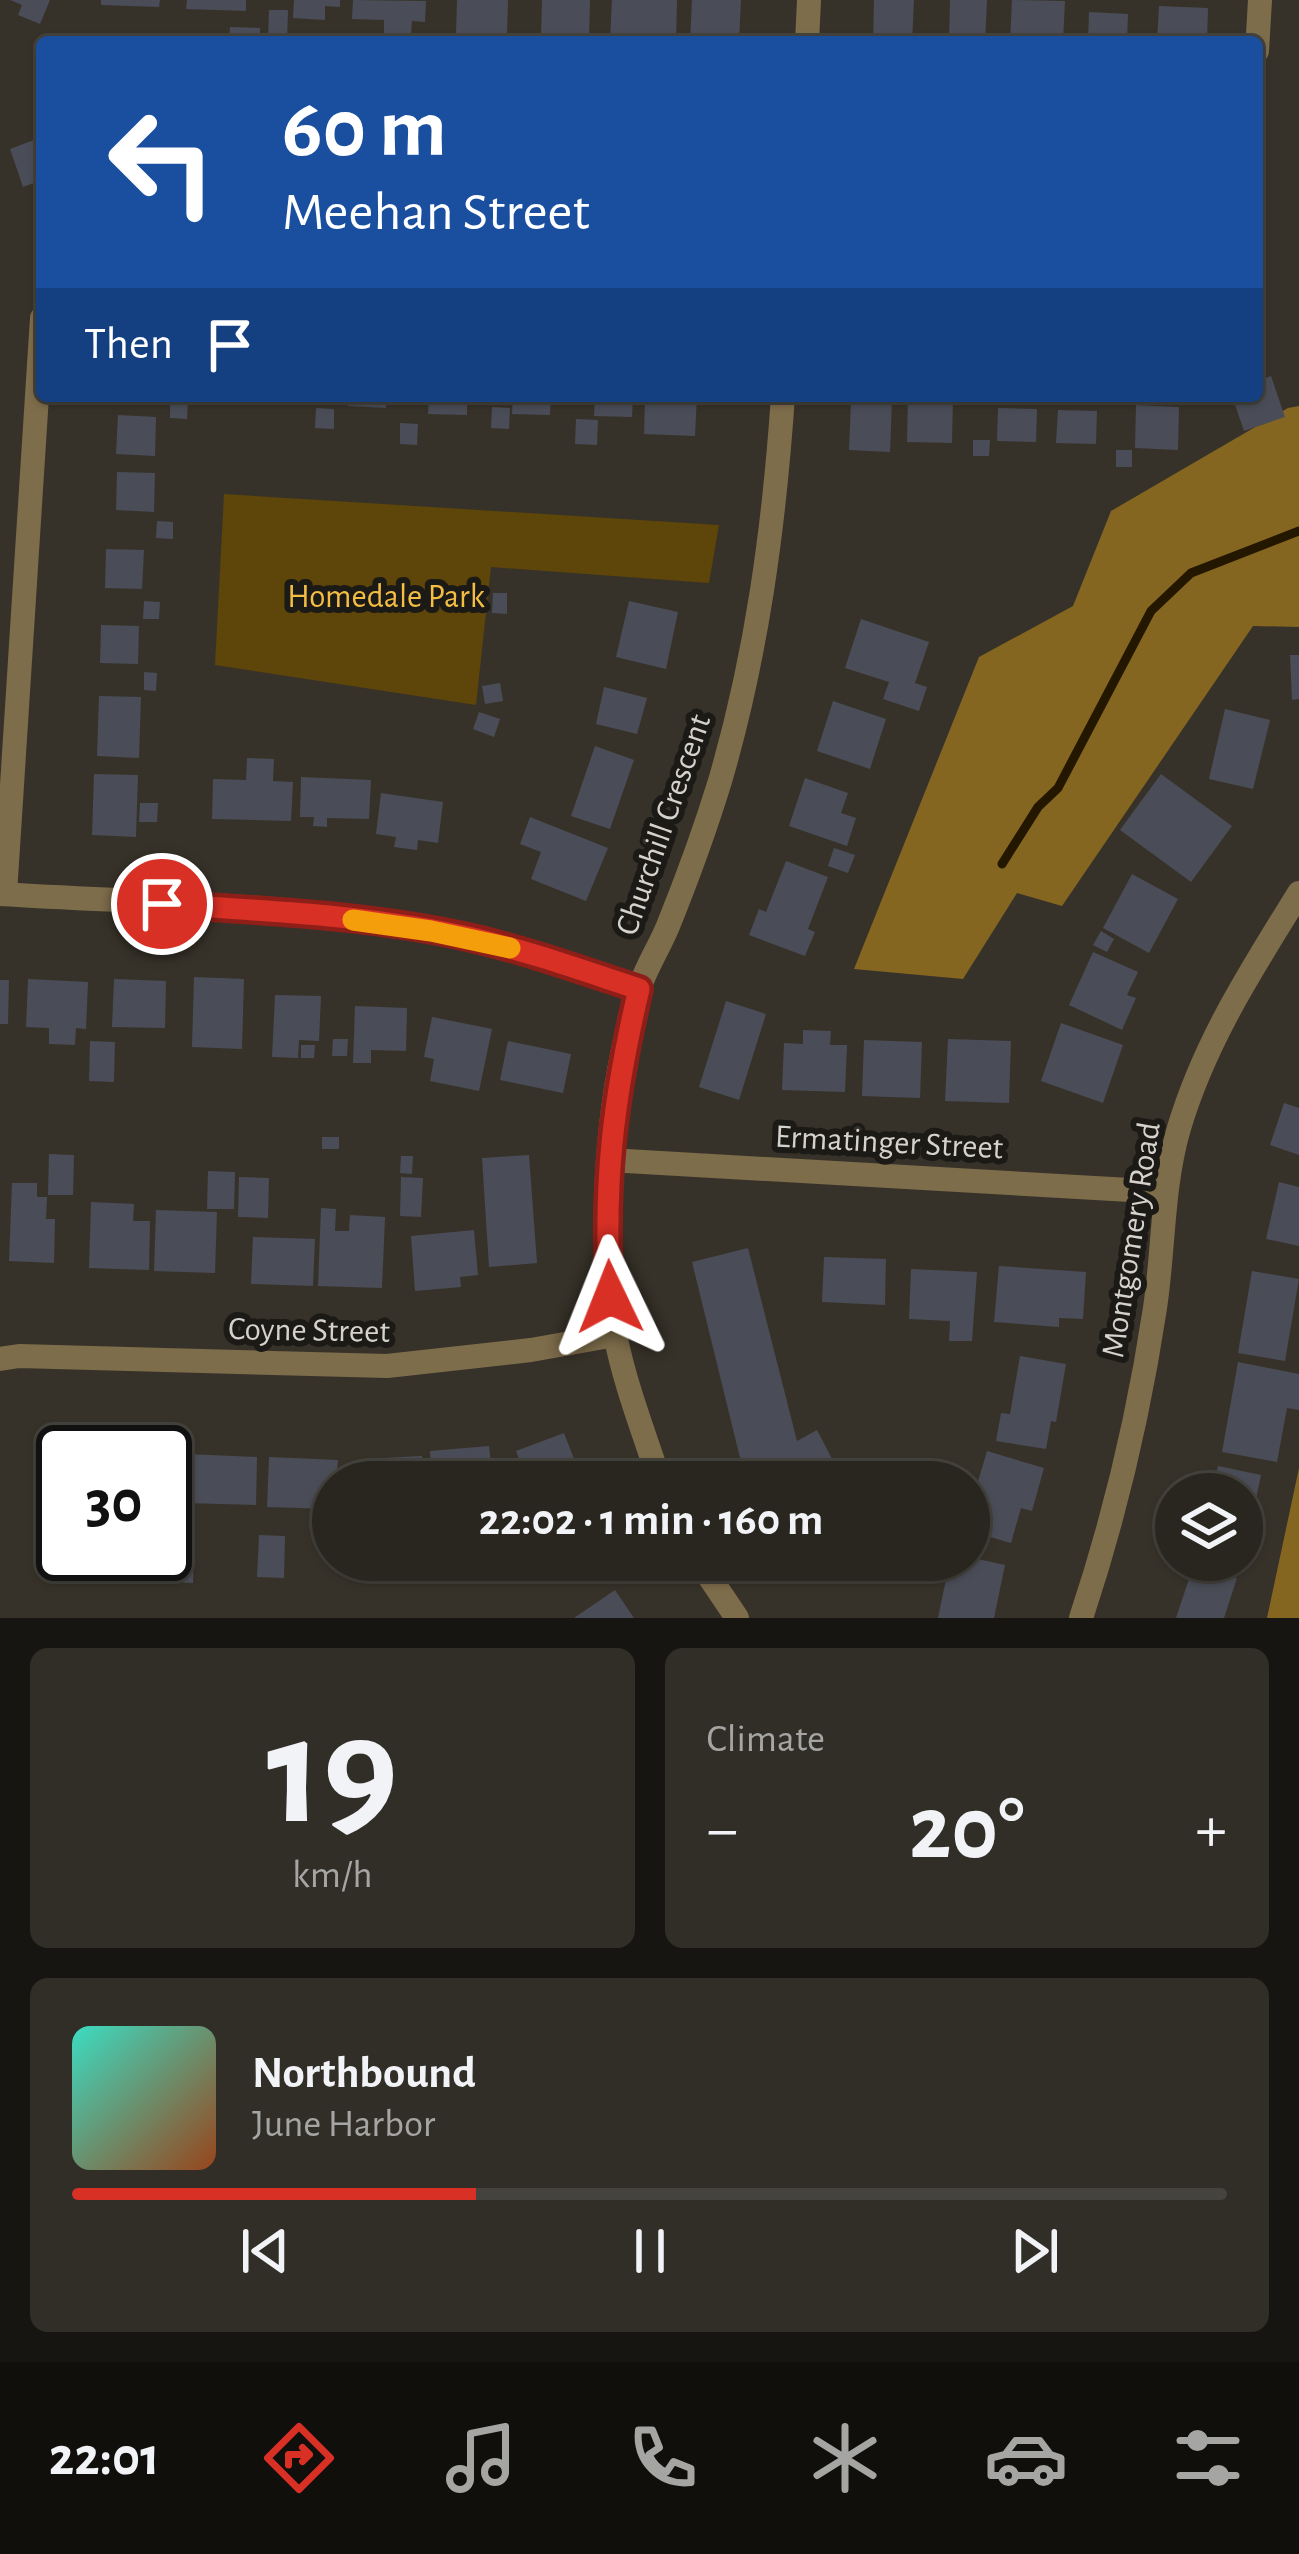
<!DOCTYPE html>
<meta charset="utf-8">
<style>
:root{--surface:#29261f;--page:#312e28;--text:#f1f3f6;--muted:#a5a5a4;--line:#45433d;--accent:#d93025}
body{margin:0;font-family:"Alegreya Sans",sans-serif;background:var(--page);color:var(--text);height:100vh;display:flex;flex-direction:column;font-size:45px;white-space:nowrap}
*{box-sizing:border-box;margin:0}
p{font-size:39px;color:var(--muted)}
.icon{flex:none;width:66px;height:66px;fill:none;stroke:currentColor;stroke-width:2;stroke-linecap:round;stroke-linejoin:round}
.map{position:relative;height:1618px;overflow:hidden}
.details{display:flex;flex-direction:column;gap:30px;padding:30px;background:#171511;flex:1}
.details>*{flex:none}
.guide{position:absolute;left:36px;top:36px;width:1227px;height:366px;border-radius:12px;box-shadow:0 3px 9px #0004,0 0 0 3px var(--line);background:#1a4fa0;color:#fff;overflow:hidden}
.buttons{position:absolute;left:1155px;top:1473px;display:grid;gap:24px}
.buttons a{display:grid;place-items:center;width:108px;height:108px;border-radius:50%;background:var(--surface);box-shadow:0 3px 9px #0004,0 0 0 3px var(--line);font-size:60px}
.speed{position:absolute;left:36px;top:1425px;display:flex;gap:24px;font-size:60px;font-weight:700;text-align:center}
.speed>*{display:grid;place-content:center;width:156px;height:156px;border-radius:50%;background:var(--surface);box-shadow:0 3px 9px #0004,0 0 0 3px var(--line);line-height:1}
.speed .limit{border:6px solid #111;border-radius:18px;background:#fff;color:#111}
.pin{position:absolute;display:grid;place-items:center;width:102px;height:102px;color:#fff;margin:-51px;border:6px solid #fff;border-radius:50%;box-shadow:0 3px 12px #0007}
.me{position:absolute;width:132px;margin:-66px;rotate:358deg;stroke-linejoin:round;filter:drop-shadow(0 0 9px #0008)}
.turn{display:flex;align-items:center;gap:42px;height:252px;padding:0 48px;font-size:54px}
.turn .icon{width:156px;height:156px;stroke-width:2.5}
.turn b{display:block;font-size:84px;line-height:102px}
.then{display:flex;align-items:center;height:114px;padding:0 48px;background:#0003;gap:24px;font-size:45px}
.big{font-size:90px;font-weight:700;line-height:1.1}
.details .widget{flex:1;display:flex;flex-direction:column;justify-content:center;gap:18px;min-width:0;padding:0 42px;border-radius:18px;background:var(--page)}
.details .dial{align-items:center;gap:0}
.dial b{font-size:156px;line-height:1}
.song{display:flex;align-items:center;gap:36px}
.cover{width:144px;height:144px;border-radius:18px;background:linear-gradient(135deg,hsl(170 70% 55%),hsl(20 70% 35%))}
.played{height:12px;border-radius:6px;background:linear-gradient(90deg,var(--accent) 35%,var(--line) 35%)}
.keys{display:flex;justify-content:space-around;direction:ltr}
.heat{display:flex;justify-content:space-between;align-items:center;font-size:66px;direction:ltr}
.details .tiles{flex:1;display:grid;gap:30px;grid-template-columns:1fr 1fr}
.widget:last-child{grid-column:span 2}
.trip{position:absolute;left:312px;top:1461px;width:678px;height:120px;border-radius:60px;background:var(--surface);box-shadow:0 3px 9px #0004,0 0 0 3px var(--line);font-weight:700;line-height:120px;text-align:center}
.menu{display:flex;height:192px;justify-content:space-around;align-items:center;background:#100f0c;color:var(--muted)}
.menu .icon{width:84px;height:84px}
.menu .active{color:var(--accent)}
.menu b{font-size:54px;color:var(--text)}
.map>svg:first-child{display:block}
.green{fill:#5e4509}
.forest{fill:#856620}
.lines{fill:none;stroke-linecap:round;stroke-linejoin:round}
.stream{stroke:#241700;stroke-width:9}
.building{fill:#4a4d57}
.minor{stroke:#7e6d4b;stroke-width:24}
.route-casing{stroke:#8d1f18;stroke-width:30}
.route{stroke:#d93025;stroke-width:21}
.slow{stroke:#f59e0b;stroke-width:21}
.labels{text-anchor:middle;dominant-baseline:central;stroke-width:12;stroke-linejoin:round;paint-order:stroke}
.park-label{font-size:33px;fill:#f4bd43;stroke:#1c1a16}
.street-label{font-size:33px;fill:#d5d1cc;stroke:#1c1a16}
</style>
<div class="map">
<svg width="1299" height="1618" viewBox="0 0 1299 1618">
<rect width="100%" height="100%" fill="#373229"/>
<path class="green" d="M224 494 719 525 709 583 491 567 476 705 215 665Z"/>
<path class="forest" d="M1299 406V627L1253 626 1062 906 1017 893 963 979 854 969 979 657 1073 606 1111 511 1288 408Z
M1299 1468V1618H1267Z"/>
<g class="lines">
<path class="stream" d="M1002 864 1038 807 1058 788 1151 611 1191 573 1299 531"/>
</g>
<path class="building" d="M10 0H50L40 24 18 15 22 5Z
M101 0H160L159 7 101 5Z
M187 0H246V11L186 9Z
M294 0H340V7L325 6V20L293 18Z
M353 0 426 1 425 22 412 21 411 35 384 34V20L352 19Z
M457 0H508L507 35 456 33Z
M542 0H590L589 38 541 36Z
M612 0H677L676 41 610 39Z
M692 0H741L739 42H690Z
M874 0H914L912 42H873Z
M950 0H987L985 42 949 41Z
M1012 0 1065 1 1063 42H1010Z
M1159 6 1208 8 1207 42H1157Z
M269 10H288L287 42H268Z
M1089 12 1128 14 1127 42H1088Z
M230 27 260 28V42H229Z
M42 137V180L23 187 10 149Z
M1271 376 1285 417 1244 431 1232 396H1257V381Z
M348 396H386V408L348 406Z
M429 396H467V415L428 414Z
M513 396H551L550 415 512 414Z
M595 396H633L632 417 594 416Z
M645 396H697L695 436 644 434Z
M908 396 953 398 952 443 907 442Z
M851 400 892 401 890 452 849 450Z
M170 402 188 403 187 419 170 418Z
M1136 405 1179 407 1178 450 1135 448Z
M492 407 510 408 509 429 491 428Z
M316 408 334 409V429L315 428Z
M998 408 1037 409 1036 442 997 441Z
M1058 410 1097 411 1096 444 1056 443Z
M118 415 156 417 155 456 116 454Z
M576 419 598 420 597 445 575 444Z
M400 423 418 424 417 445 400 444Z
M973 440H990L989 456H973Z
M1116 450H1132V467H1116Z
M117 472 155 473 154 512 116 510Z
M157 521 173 522V539L156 538Z
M106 549 144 550 142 589 105 588Z
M493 593H507V614L492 613Z
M144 601 160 602 159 619H143Z
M629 601 678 612 666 669 616 657Z
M861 619 929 642 915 683 927 687 919 711 883 699 889 682 845 668Z
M101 625 139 626 138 664 100 663Z
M1290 655H1299V699L1292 700Z
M144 672 157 673 156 691 144 690Z
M500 683 503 701 485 704 482 686Z
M604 687 647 698 637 734 596 724Z
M99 696 141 697 139 758 97 756Z
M833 701 886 719 870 769 817 751Z
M1225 709 1270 720 1253 789 1209 779Z
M479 712 500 719 494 737 473 729Z
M595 746 634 760 610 829 571 816Z
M247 758 274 759 273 781 293 782 291 821 212 819 213 779 246 780Z
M94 774 138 775 136 837 92 835Z
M1161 774 1232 826 1191 882 1120 830Z
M301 777 371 780 369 819 327 818V827L313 826 314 817H300Z
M805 778 848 793 841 813 856 818 847 846 789 826Z
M381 793 443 802 438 843 418 840 417 850 394 847 396 837 376 834Z
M140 803H158L157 822H139Z
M530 817 608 848 586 901 531 879 541 852 520 844Z
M834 848 855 855 848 873 828 866Z
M786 861 828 877 808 929 815 932 805 956 749 935 759 909 766 912Z
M1132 874 1178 899 1149 953 1103 928Z
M1101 931 1114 939 1107 952 1093 945Z
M1093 952 1138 972 1127 995 1136 998 1122 1030 1069 1005Z
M194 977 244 979 242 1049 192 1047Z
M28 979 88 982 86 1029 76 1028 75 1045 49 1044V1028L26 1027Z
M114 979 166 981 165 1028 112 1027Z
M0 980H9L8 1024H0Z
M275 995 321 996 319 1041 299 1040 298 1058 272 1057Z
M726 1001 766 1014 739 1100 699 1087Z
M355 1006 407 1008 406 1051 371 1050V1063H353Z
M432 1017 492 1029 479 1091 430 1081 434 1059 424 1057Z
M1061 1023 1123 1045 1103 1103 1041 1081Z
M803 1030 831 1031 830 1045H847L845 1092 782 1090 784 1043 803 1044Z
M333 1039H348L347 1056H332Z
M948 1039 1011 1041 1009 1103 945 1101Z
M864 1040 922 1042 920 1098 862 1096Z
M90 1041 115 1042 114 1082 89 1081Z
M508 1041 571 1054 563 1093 500 1080Z
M301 1045H315L314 1058H301Z
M1284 1103 1299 1108V1155L1270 1145Z
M322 1137H339V1149H322Z
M49 1154 74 1155 73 1195H48Z
M529 1155 537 1263 489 1267 482 1158Z
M401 1156H413L412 1174 400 1173Z
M208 1171 235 1172 234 1209H207Z
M239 1177 269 1178 268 1218 238 1217Z
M401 1177 423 1178 421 1217 400 1216Z
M1279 1182 1299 1187V1246L1266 1239Z
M12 1183H37V1197H47L46 1219H55L54 1263 9 1261Z
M91 1202 134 1204 133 1221H150L149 1270 89 1268Z
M321 1208 336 1209 335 1231H349L350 1215 385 1217 382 1288 318 1286Z
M156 1210 217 1212 215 1273 154 1271Z
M474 1230 478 1275 460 1277 461 1287 415 1291 411 1236Z
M253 1237 315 1239 313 1286 251 1284Z
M748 1248 797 1441 817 1430 844 1482H750L743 1470 692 1262Z
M824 1257 886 1259 885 1305 822 1302Z
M999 1266 1086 1272 1083 1319 1059 1318V1327L994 1322Z
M911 1269 977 1272 972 1341H949L950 1321 909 1319Z
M1252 1271 1299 1279 1285 1361 1238 1353Z
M1020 1356 1066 1364 1056 1422 1051 1421 1046 1449 996 1441 1001 1413 1010 1414Z
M1238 1362 1299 1374V1410L1287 1408 1277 1462 1222 1452Z
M564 1433 583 1482H528L516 1451Z
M96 1440 159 1442V1452H96Z
M35 1444 84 1445V1452H63V1544L43 1543 44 1513 33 1512Z
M489 1446 493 1482H432L430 1451Z
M987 1451 1044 1468 1032 1511 1021 1508 1011 1543 969 1531V1512Z
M187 1454 257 1457 256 1505 185 1503Z
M422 1456 423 1482H365L364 1459Z
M269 1457 338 1460 333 1509 267 1507Z
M1218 1466 1261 1475 1244 1555 1242 1494H1212Z
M259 1535 285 1536 284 1578 257 1577Z
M169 1543 194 1544 193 1583 168 1582Z
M137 1554H165L164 1578 136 1577Z
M37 1555 65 1556 64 1575 37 1574Z
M969 1557 1005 1565 994 1618H938L950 1560Z
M791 1560H850L804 1584Z
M1194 1564 1237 1578 1224 1618H1176Z
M615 1590 634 1618H574Z"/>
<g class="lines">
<path class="minor" d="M807 42 809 0
M1257 51 1260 0
M0 894C156 904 320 902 473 939 529 952 584 971 639 989
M5 894 42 318
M609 1160 1165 1192
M0 1359 19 1356 387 1366 531 1350 615 1335
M660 1482C644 1433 625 1385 615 1334 596 1231 607 1092 638 992 645 969 659 948 668 926 687 879 705 830 720 781 757 655 774 527 783 396
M698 1560 737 1618
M1081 1618C1115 1516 1139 1414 1155 1308 1164 1248 1162 1186 1179 1128 1205 1041 1252 969 1299 893"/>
</g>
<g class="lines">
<defs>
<path id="route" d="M162 904C265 911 371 915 472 938 528 951 584 971 639 989 613 1099 603 1184 610 1297"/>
</defs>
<use href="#route" class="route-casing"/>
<use href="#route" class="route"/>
<path class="slow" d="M353 920 431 931 510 948"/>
</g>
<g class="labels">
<g class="park-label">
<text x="386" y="597">Homedale Park</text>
</g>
<g class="street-label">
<text transform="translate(664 825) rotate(-71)">Churchill Crescent</text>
<text transform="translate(889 1143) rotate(3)">Ermatinger Street</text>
<text transform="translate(1132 1240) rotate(-81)">Montgomery Road</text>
<text transform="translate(309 1331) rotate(1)">Coyne Street</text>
</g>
</g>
</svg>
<div class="buttons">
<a><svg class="icon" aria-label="layers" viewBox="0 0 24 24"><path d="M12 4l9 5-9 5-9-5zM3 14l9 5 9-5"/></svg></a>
</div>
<div class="speed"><div class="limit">30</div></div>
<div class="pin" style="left:162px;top:904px;background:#d93025"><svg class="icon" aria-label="arrive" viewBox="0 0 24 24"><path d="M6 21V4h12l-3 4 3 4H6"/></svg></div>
<svg class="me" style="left:610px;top:1297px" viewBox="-20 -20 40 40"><path d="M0-17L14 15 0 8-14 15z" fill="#d93025" stroke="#fff" stroke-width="4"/></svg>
<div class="trip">22:02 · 1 min · 160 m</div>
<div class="guide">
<div class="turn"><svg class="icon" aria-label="left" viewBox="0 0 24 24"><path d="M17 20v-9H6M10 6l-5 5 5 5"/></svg><div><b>60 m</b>Meehan Street</div></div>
<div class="then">Then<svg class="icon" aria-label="arrive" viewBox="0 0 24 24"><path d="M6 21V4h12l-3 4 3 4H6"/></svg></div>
</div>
</div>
<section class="details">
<div class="tiles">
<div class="widget dial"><b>19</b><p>km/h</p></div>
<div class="widget"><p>Climate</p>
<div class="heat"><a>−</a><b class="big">20°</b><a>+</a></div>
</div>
<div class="widget">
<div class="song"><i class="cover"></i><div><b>Northbound</b><p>June Harbor</p></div></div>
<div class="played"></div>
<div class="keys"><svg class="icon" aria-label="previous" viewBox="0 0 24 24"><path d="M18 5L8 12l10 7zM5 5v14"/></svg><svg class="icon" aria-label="pause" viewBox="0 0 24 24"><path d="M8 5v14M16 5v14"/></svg><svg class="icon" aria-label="next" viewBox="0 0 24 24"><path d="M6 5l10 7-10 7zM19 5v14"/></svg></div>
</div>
</div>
</section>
<nav class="menu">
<b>22:01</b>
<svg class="icon active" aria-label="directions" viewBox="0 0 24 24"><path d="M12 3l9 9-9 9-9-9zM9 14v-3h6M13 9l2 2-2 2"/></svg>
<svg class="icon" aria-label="music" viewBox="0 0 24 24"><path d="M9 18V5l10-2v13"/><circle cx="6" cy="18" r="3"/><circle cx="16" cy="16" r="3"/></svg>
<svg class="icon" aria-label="phone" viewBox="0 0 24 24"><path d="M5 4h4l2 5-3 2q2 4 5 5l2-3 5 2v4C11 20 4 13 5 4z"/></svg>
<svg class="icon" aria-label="climate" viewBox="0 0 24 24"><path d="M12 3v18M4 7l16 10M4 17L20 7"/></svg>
<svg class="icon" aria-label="car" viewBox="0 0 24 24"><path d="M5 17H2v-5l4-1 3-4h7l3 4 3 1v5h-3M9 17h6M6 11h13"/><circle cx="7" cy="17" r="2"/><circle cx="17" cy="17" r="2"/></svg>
<svg class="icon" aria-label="filters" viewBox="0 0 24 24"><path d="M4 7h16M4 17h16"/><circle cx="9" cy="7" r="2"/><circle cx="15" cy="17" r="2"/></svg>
</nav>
